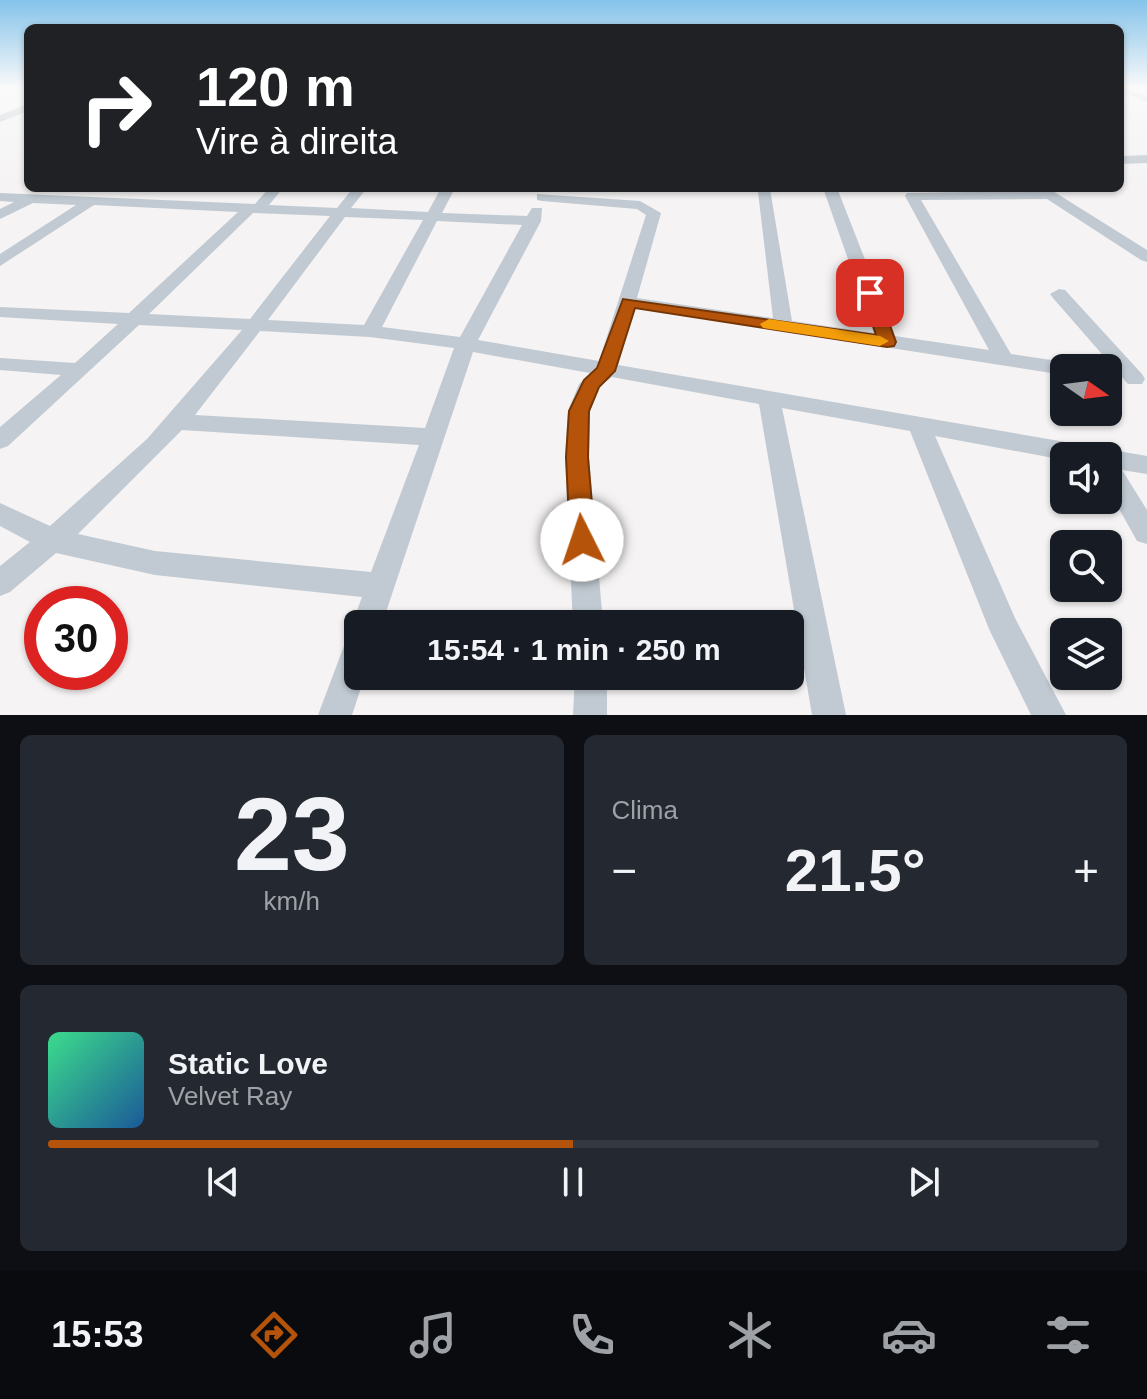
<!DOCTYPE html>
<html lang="pt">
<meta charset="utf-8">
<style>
:root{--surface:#171b24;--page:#242831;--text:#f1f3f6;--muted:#9ea1a6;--line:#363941;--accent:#b45309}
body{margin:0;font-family:Helvetica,sans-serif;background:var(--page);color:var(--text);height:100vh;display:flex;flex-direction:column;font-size:30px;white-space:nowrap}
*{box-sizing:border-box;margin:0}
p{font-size:26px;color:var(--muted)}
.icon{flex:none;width:44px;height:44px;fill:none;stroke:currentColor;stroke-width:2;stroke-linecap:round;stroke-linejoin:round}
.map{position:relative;height:715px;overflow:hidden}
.sheet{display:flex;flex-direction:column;gap:20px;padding:20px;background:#0d0f14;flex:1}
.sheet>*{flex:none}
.banner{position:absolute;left:24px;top:24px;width:1100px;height:168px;border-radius:12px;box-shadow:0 2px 6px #0004;background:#202124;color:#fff;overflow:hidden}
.needle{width:52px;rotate:104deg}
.fabs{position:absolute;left:1050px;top:354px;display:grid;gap:16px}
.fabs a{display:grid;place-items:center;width:72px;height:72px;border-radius:12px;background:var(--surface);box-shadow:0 2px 6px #0004;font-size:40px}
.speed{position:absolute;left:24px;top:586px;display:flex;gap:16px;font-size:40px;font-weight:700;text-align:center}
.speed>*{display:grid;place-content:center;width:104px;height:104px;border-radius:50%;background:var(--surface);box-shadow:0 2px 6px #0004;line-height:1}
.speed .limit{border:12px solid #d22;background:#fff;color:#111}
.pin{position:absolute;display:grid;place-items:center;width:68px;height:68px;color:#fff;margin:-34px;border-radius:16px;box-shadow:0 4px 12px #0006}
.me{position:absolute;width:88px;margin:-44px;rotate:356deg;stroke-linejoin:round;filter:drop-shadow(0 0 6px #0008)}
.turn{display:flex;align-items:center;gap:28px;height:168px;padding:0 40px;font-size:36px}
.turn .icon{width:104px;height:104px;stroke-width:2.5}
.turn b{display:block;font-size:56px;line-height:68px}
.big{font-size:60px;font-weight:600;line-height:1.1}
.sheet .tile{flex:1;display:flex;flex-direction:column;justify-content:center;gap:12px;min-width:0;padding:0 28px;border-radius:12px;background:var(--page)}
.sheet .dial{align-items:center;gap:0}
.dial b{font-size:104px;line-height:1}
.song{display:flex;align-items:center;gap:24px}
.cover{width:96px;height:96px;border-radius:12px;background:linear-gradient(135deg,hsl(150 70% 55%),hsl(210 70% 35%))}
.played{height:8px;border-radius:4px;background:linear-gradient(90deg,var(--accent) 50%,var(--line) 50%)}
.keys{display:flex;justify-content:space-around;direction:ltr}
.heat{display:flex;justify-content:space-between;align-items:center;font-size:44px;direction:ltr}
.sheet .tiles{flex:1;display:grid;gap:20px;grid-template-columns:1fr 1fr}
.tile:last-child{grid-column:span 2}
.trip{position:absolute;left:344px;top:610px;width:460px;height:80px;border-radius:12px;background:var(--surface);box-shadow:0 2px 6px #0004;font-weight:600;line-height:80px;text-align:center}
.dock{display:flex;height:128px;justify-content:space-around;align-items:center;background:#090b0e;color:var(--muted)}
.dock .icon{width:56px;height:56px}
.dock .current{color:var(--accent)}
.dock b{font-size:36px;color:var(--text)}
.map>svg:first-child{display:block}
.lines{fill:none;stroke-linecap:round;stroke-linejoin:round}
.minor{fill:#c1cad2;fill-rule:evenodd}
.route{fill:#b45309;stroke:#753606;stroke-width:2}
.slow{fill:#f59e0b}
</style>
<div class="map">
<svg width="1147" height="715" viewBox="0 0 1147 715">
<rect width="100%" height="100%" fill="#f5f3f3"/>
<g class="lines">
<path class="minor" d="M1120 87 1147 96V102L1120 91Z
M28 104V111L0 122V115Z
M1147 155V163L1120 164V156Z
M269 188H283L269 205 337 208 353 188H367L351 208 428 212 441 188H455L442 213 527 216 532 208H542L541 221 478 340 599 361 646 215 637 209 542 201 537 200V194L640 201 661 213 637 298 773 318 758 192 770 189 792 321 874 333 823 188H837L895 336 989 350 905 196 907 193 1035 191 1032 188H1048L1147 250V262L1141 260 1047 199 921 200 1011 354 1071 363 1074 368H1064V375L634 308 618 365 1147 456V474L1122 470 1147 510V544L1137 541 1108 489V456H1064V460L935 436 1015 618 1066 715H1031L989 629 910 431 782 408 846 715H812L759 404 612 377 599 387 590 411 589 457 603 624H573L565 457 568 411 579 384 590 373 473 352 382 624H358V676H365L352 715H318L347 638 356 634 352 624 362 597 155 575 56 553 10 592 0 596V566L30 542 0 526V503L50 526 147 439 242 330 139 325 8 446 0 449V427L61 375 0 370V358L75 363 118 324 0 317V307L129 313 238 212 94 205 0 266V254L76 205 33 203 0 219V209L14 202 0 201V193L255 204ZM253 213 330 216 250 319 149 314ZM345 217 423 220 364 325 268 320ZM437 221 522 225 460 337 382 327ZM260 331 370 337 454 348 425 428 195 415ZM182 430 419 445 371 572 155 551 78 534Z
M1059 289 1065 290 1142 374 1145 379 1142 384H1128L1053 298 1050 294Z
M575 676H607V715H573Z"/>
</g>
<linearGradient id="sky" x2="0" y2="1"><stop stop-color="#85c3ea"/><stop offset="0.47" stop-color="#fafafa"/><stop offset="1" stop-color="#fafafa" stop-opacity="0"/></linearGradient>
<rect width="1147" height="187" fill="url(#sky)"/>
<path class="route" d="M870 288 878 293 896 342 894 346 887 347 635 308 615 371 599 387 589 411 588 457 595 540 591 548 582 551 574 548 570 540 566 457 569 411 584 380 597 368 623 299 876 335 862 293Z"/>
<path class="slow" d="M769 319 880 336 889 341 880 346 763 328 760 324Z"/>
</svg>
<div class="fabs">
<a><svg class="needle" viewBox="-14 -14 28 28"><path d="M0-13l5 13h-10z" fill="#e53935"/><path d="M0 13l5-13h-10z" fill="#9ea1a6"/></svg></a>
<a><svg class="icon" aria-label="sound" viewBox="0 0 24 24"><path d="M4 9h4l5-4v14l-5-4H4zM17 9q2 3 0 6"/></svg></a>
<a><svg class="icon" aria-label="search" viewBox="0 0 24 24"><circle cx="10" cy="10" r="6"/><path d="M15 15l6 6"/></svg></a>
<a><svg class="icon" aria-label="layers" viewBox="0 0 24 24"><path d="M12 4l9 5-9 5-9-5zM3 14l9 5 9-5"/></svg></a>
</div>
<div class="speed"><div class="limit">30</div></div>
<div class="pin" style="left:870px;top:293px;background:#d93025"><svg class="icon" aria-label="arrive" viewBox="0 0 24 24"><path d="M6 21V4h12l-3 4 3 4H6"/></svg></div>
<svg class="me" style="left:582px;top:540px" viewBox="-20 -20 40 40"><circle r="19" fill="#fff"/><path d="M0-13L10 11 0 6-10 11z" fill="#b45309"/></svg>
<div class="trip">15:54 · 1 min · 250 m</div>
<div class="banner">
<div class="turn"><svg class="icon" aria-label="right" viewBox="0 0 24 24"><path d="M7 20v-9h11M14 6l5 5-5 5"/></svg><div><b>120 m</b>Vire à direita</div></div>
</div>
</div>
<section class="sheet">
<div class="tiles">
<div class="tile dial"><b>23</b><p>km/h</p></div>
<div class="tile"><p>Clima</p>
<div class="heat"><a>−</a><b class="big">21.5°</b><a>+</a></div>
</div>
<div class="tile">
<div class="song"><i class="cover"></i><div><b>Static Love</b><p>Velvet Ray</p></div></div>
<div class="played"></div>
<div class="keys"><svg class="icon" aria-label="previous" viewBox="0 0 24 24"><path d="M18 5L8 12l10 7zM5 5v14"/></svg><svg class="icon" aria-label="pause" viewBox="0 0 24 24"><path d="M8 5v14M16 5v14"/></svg><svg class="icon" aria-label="next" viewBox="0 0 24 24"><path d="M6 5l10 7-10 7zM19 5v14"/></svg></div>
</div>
</div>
</section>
<nav class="dock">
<b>15:53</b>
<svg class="icon current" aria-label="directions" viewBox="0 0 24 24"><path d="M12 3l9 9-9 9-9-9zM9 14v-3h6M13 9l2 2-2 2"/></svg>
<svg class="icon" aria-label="music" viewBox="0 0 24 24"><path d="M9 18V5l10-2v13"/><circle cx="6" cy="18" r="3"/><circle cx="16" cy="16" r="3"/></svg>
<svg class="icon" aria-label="phone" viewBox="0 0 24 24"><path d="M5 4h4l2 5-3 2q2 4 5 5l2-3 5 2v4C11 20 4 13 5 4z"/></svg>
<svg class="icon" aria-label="climate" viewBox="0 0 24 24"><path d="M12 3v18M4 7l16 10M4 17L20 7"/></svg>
<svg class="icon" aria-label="car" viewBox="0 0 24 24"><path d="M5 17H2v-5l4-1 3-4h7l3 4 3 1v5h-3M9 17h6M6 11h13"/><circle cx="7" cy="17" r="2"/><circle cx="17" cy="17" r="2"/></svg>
<svg class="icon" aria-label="filters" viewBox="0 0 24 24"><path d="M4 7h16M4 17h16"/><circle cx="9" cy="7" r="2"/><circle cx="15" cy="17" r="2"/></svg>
</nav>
